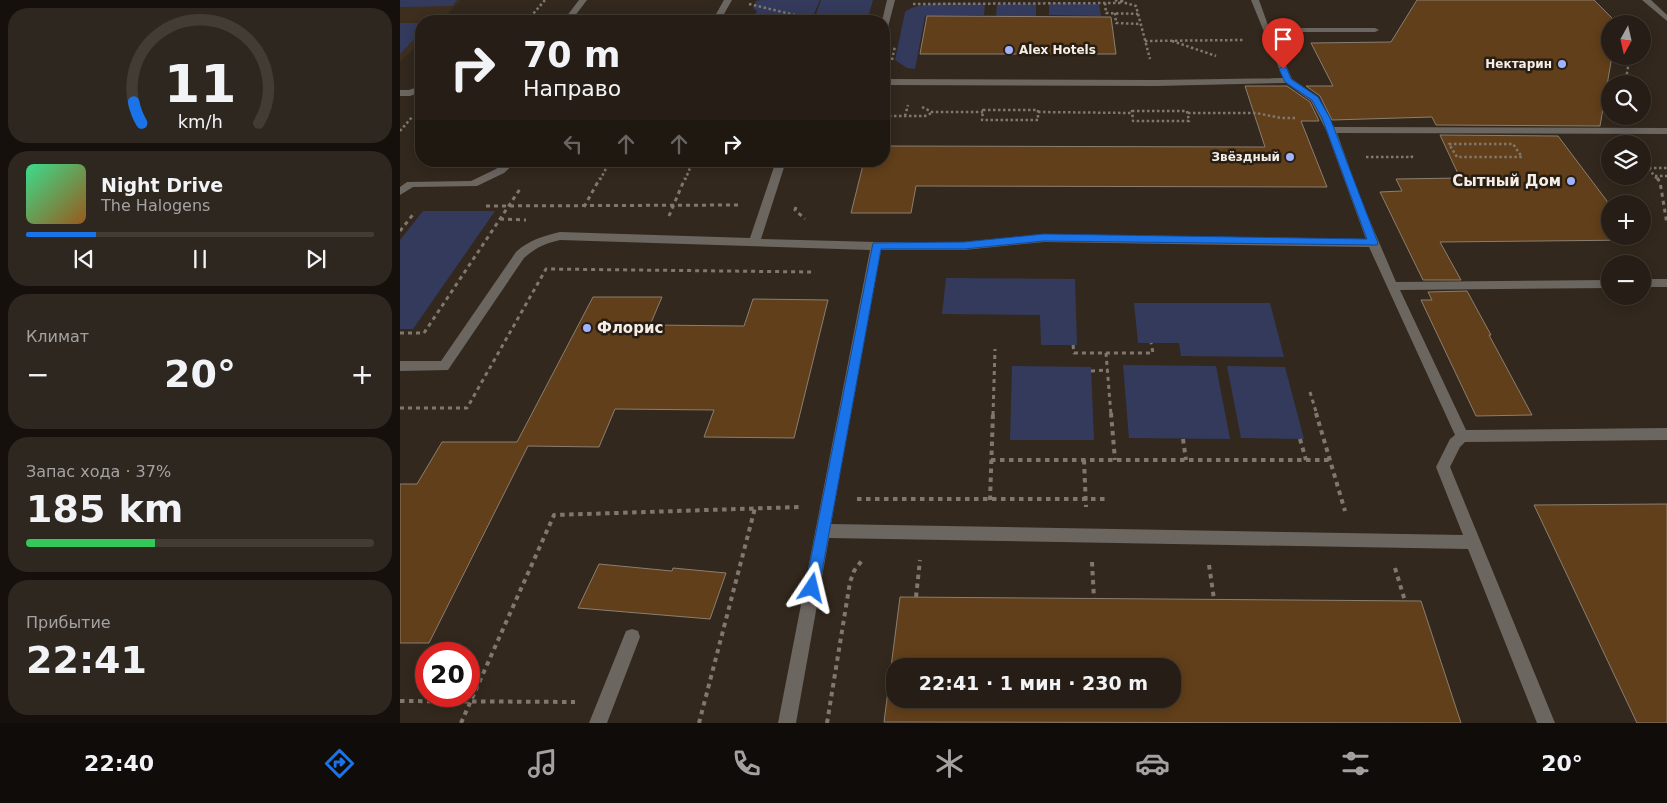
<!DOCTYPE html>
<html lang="ru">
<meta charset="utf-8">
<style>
:root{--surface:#261e16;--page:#2e271f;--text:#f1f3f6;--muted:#a4a2a1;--line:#423c35;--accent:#1a73e8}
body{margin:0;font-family:"DejaVu Sans",sans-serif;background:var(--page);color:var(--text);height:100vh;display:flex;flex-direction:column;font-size:19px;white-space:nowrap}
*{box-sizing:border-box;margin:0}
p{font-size:16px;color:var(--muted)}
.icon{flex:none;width:28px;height:28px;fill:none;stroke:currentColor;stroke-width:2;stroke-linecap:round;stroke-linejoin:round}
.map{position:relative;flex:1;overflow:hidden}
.side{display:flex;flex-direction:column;gap:8px;padding:8px;background:#15100c;width:400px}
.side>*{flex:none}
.guide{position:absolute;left:15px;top:15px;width:475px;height:152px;border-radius:20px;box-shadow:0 2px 12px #0003,0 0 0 1px var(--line);background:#261e16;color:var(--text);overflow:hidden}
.needle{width:32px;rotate:188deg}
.tools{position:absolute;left:1201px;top:15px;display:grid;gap:10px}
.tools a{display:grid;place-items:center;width:50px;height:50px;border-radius:50%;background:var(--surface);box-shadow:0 2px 12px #0003,0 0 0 1px var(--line);font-size:25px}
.speed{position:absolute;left:15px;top:642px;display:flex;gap:10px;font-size:25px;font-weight:700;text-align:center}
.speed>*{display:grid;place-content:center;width:65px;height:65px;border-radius:50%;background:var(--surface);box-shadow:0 2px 12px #0003,0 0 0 1px var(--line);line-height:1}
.speed .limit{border:8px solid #d22;background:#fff;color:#111}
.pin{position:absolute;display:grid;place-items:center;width:42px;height:42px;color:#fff;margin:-51px -21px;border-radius:50% 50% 50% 0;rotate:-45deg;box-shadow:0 0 5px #0007}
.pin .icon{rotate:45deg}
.me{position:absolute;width:55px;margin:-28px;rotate:10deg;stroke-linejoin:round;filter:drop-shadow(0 0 4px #0008)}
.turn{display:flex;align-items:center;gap:18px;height:105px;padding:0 25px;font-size:22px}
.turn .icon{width:65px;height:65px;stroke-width:2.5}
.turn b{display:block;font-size:35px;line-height:42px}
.lanes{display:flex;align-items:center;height:48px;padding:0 25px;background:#0003;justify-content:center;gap:25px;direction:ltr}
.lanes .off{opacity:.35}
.big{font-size:38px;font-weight:700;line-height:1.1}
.side .card{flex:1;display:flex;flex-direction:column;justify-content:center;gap:8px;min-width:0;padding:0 18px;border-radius:20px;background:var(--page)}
.side .dial{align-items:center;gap:0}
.dial svg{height:130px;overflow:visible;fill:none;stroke:var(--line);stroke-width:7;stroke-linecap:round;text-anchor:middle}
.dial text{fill:var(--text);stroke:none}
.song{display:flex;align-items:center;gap:15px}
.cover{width:60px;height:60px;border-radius:8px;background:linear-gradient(135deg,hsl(150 70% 55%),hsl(30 70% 35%))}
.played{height:5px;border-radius:2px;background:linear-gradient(90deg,var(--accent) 20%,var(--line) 20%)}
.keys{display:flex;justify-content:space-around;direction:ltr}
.heat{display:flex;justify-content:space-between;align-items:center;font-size:28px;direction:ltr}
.charge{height:8px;border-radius:4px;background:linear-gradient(90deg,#34c759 37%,var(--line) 0)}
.trip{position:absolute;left:486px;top:658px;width:295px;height:50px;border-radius:20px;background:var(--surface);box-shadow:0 2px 12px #0003,0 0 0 1px var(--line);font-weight:700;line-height:50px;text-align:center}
.menu{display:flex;height:80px;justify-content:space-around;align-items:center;background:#0f0c09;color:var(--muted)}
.menu .icon{width:35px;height:35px}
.menu .active{color:var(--accent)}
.menu b{font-size:22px;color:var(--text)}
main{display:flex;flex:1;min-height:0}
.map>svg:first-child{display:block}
.built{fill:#3e2e1e}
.green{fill:#333a5c}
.building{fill:#613f1a;stroke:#8b7e71;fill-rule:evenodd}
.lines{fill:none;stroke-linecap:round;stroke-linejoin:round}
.path-far2{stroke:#80776d;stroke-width:2.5;stroke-dasharray:2.5 2.5;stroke-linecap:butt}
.path-far1{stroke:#80776d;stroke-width:3;stroke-dasharray:4 4;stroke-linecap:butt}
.path{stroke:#80776d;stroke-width:4;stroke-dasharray:4.5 4.5;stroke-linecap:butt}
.service{fill:#6c6661;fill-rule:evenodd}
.minor{fill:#6c6661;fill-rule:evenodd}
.route{fill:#1a73e8;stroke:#114b97}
.poi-dot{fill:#a1b3fd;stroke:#291e14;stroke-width:2}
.labels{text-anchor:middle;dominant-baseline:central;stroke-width:5;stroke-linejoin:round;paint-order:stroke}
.far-poi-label{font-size:12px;font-weight:bold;fill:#f5eee7;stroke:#291e14;text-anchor:end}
.poi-label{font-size:15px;font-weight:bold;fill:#f5eee7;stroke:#291e14;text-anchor:end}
</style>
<main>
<section class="side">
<div class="card dial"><svg viewBox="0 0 100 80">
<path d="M14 69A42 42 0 1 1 86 69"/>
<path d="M14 69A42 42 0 0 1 9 56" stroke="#1a73e8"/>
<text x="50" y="56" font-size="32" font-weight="700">11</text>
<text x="50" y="72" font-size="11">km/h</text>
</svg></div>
<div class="card">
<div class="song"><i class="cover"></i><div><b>Night Drive</b><p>The Halogens</p></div></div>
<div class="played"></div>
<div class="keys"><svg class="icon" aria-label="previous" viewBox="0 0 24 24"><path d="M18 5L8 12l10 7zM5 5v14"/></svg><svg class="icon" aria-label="pause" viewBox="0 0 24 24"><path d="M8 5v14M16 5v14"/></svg><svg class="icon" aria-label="next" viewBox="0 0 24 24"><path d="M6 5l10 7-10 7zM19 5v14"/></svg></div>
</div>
<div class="card"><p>Климат</p>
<div class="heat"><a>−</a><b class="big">20°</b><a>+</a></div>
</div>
<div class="card"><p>Запас хода · 37%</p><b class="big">185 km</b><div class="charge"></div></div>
<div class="card"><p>Прибытие</p><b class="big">22:41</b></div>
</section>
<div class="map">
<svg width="1267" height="723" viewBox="0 0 1267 723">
<rect width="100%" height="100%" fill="#33281d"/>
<path class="built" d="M0 0H61L40 21H21V41L0 62Z"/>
<path class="green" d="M0 0H57L52 6 0 7Z
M361 0H420L411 21H352L357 11 353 8 356 1Z
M421 0H473L467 21H426L427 16 415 17Z
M649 3 699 4 701 16 649 15Z
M585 4 584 15 525 16 515 69 507 68 495 60 505 12C518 0 566 4 585 4Z
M597 4H636V16H596Z
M0 23H21V32L0 54Z
M23 211H95L13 329H0V240Z
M546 278 675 279 677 345H641L640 315 542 314Z
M734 303H870L884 357 781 356 779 343H738Z
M723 365 816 366 830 439 729 438Z
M612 366 691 367 694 440H610Z
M827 366 885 367 904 439 841 438Z"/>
<path class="building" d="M1017 0H1194L1218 24H1210V56H1212L1200 126 1036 125 1032 117 932 120 920 96 906 86H933L911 43 991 42Z
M527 16 711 17 716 54H520Z
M845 86H887L910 102 919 121H901L927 187 516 186 511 213H451L464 161H484V146L865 147Z
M1040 135 1158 136 1210 205V236H1233L1236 240 1040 242 1061 280H1023L980 192 1002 191 996 179 1060 178Z
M1067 291 1091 335H1089L1132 415 1076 416 1021 300H1032L1028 292Z
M193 297H262L250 325 344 326 353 299 428 300 394 438 304 437 314 410 215 409 199 447 128 446 29 643H0V484H17L42 442H117Z
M1267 504V723H1237L1134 505Z
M199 564 272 571 273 568 326 573 310 619 178 608Z
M500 597 1021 601 1061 723 484 722ZM495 666H772V699H495Z"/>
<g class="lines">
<path class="path-far2" d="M715 0 736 6 750 59
M705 3 706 13 738 14
M349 4 412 19H427
M513 4 722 3V0
M715 13 716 23 741 24
M127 21 145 0
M745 41 844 40
M772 41 816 56
M492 60 495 46
M1225 84 1230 56
M522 107 532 112H583
M583 110H638V120H582Z
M732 111H787L789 121H733Z
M638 112 732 113
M788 113H856L881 118H896
M484 116H525L532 113
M486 116 488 105
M505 116 508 105
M0 131 13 116
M1049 144H1113L1122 157H1057Z
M966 157H1012L1011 155
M1242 161 1258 180
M1249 168H1267
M1255 176H1267
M200 180 210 161
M285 180 293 161"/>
<path class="path-far1" d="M1257 178 1260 182 1267 224
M86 206 339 205
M184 207 200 178
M396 207 395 210 405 219
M269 216 285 178
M100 219 126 220
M0 231 15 212
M0 333H24L120 189
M673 345 674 353H753L751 343
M706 353 711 415
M691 371 708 370
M910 392 917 415
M0 408H67L146 269 414 272
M593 415 595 349"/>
<path class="path" d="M711 413 715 460
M916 413 945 511
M783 439 786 460
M900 439 906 460
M591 460H930
M684 460 686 507
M457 499H707
M590 500 593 413
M692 562 694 599
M809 565 814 599
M995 568 1005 601
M516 597 520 560
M0 701 175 702
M61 723 154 515 400 507
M299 723 355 508
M427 723 450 582 454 571 463 559"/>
<path class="service" d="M179 0H187L171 21H163Z
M324 0H332L320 21H312Z
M487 0H495L488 27 484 29V21H482Z
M851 0H859L869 28H975L979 30 975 32H871L892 79 918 97 934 127 1267 128V134L937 133 961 200 996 282 1210 280V288L1000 290 1066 430 1267 428V440L1065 442 1060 447 1050 467 1155 723H1137L1068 549 429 538 396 723H378L470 250 160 240C146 243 135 248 124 258L48 370 0 371V361H41L116 252C129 240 143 236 160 232L350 238 376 161H386L361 239 476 242H564L644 234 966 239 926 130 911 101 886 83 756 86 484 85V79L756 80 883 78ZM644 242 969 247 1055 435 1050 439 1036 467 1063 535 431 524 481 250H564Z
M21 86V92L10 96H0V90H9Z
M106 161H117L104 173 77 186 13 187 0 195V187L7 182 71 181 96 169Z
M1242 279H1267V287H1242Z
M232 629 238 631 240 637 207 723H189L226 631Z"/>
<path class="minor" d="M1242 0H1251L1267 15V21Z"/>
</g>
<path class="route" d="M883 66 887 69 891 79 918 97 930 118 978 243 977 245 644 241 564 249H481L419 588 417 593 412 596 407 593 405 588 473 243 564 242 644 234 967 239 922 118 912 100 885 82 879 69Z"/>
<g class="poi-dot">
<circle cx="609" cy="50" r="5"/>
<circle cx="1162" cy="64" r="5"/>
<circle cx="890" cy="157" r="5"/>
<circle cx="1171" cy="181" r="5"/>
<circle cx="187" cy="328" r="5"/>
</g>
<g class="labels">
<g class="far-poi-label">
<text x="619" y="50" text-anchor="start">Alex Hotels</text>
<text x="1152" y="64">Нектарин</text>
<text x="880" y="157">Звёздный</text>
</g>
<g class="poi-label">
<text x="1161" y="181">Сытный Дом</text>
<text x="197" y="328" text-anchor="start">Флорис</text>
</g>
</g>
</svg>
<div class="tools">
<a><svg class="needle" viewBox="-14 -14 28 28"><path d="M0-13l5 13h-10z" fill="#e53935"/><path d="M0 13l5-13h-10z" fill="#a4a2a1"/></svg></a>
<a><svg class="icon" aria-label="search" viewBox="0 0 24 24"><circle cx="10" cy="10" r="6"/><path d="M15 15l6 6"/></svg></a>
<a><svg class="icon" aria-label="layers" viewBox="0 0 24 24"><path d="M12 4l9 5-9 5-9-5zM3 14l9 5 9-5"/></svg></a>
<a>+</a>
<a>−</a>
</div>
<div class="speed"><div class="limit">20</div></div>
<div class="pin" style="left:883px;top:69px;background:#d93025"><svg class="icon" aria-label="arrive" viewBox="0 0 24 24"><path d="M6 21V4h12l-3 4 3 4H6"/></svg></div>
<svg class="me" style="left:412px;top:588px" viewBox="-20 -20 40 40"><path d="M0-17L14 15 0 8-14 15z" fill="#1a73e8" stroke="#fff" stroke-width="4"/></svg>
<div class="trip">22:41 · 1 мин · 230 m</div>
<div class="guide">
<div class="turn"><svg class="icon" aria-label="right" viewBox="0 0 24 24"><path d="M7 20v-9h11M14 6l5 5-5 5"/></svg><div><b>70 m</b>Направо</div></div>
<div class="lanes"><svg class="icon off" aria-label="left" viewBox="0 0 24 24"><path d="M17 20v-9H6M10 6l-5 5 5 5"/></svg><svg class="icon off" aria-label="ahead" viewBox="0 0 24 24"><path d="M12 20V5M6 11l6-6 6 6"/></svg><svg class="icon off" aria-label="ahead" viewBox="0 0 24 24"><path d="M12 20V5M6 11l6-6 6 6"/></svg><svg class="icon" aria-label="right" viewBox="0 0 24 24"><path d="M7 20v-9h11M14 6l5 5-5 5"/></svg></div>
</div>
</div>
</main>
<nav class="menu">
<b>22:40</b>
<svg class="icon active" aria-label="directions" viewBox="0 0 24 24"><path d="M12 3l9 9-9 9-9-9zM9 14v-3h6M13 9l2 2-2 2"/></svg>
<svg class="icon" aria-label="music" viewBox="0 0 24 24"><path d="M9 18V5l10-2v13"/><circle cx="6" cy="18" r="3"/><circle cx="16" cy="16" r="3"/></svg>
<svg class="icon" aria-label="phone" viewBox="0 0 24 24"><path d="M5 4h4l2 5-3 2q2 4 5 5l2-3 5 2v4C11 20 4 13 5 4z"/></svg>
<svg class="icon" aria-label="climate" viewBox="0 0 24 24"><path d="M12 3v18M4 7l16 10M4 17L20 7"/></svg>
<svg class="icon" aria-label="car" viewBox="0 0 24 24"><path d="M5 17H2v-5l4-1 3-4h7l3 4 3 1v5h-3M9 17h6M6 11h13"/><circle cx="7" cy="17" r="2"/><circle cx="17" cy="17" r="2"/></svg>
<svg class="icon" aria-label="filters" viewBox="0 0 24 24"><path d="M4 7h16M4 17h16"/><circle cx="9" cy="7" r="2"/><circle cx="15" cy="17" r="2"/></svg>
<b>20°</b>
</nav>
